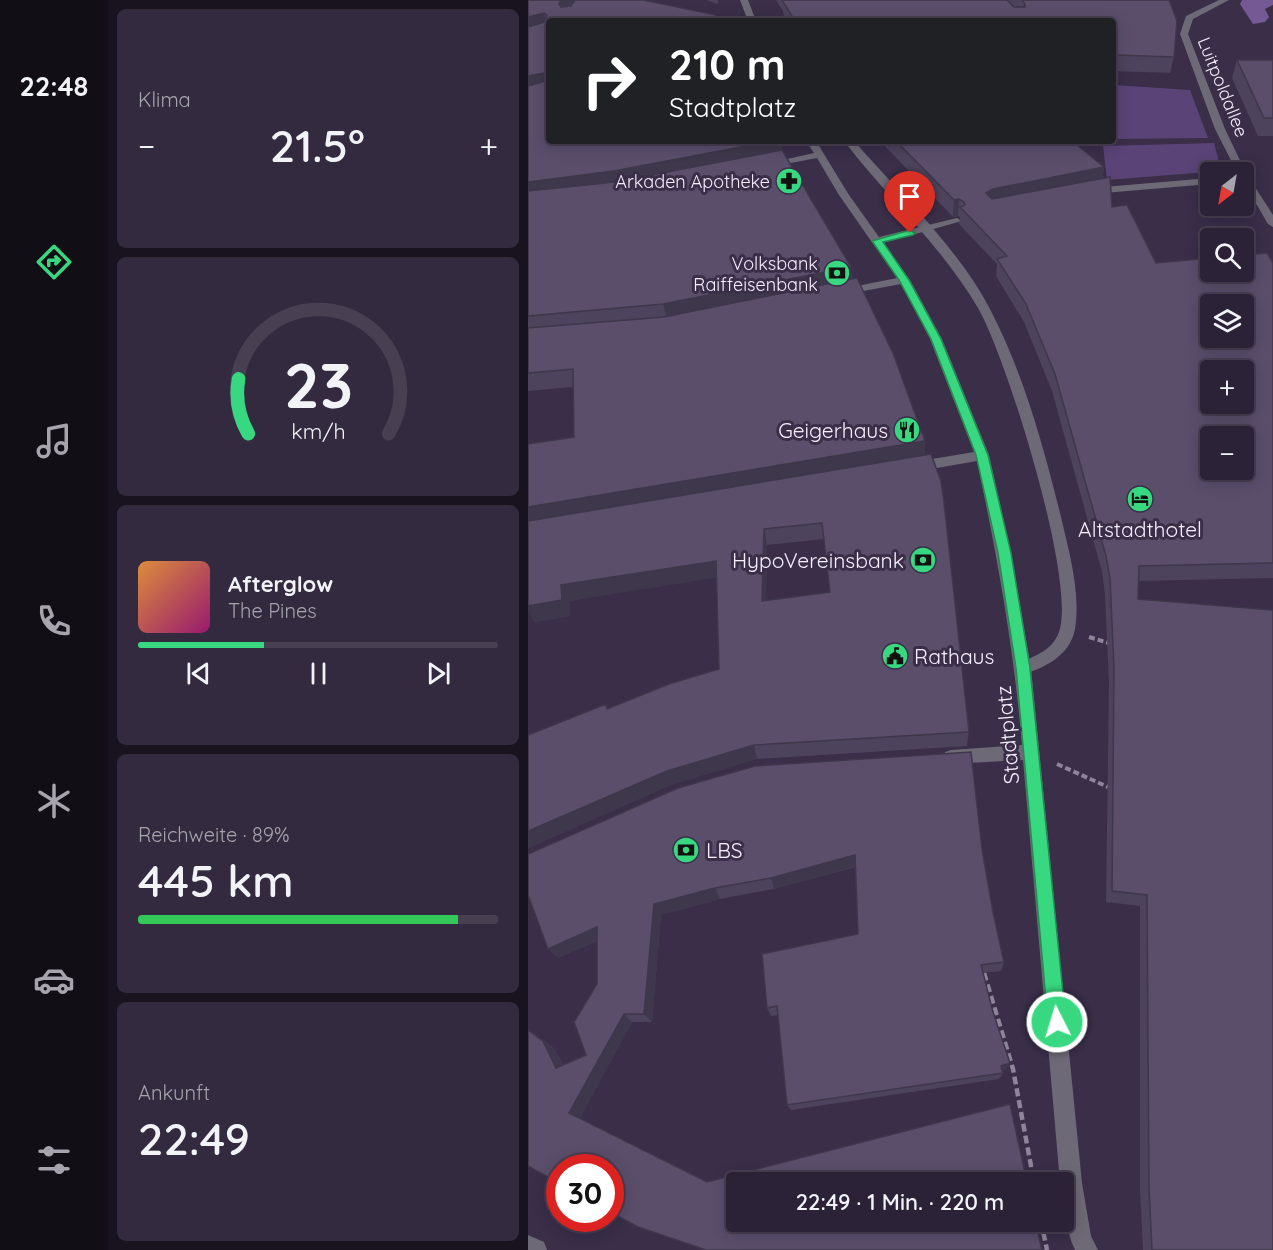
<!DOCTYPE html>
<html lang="de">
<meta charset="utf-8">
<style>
:root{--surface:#2c2237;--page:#342a3f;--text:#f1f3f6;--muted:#a6a4ad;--line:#483f52;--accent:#37d880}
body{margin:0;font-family:Quicksand,sans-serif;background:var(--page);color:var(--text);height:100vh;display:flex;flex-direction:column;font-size:22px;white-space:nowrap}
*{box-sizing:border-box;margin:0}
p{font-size:20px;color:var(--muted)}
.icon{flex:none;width:33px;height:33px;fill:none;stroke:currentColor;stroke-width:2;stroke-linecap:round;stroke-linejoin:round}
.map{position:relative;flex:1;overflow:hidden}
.panel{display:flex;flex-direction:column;gap:9px;padding:9px;background:#18131e;width:420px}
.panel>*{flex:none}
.guide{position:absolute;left:18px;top:18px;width:570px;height:126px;border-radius:6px;box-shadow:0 3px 15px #0003,0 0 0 2px var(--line);background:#202124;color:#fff;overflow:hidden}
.needle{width:39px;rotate:211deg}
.controls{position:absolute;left:672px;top:162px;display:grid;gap:12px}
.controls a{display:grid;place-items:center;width:54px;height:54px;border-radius:6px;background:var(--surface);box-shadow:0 3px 15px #0003,0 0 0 2px var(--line);font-size:30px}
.speed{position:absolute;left:18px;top:1154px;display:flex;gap:12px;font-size:30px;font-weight:700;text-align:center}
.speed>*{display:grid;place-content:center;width:78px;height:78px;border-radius:50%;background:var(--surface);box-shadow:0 3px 15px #0003,0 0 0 2px var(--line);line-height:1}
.speed .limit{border:9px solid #d22;background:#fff;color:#111}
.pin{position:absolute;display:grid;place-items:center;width:51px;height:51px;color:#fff;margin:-62px -26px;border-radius:50% 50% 50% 0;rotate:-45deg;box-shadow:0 0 6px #0007}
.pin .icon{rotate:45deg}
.me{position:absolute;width:66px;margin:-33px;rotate:355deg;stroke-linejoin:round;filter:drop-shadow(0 0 4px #0008)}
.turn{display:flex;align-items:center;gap:21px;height:126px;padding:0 24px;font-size:27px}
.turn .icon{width:78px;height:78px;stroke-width:2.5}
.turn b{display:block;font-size:42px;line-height:51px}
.big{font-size:45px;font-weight:600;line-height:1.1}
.panel .tile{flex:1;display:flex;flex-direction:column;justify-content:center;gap:9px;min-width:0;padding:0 21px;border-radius:9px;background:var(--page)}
.panel .dial{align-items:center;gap:0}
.dial svg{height:156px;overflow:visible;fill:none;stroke:var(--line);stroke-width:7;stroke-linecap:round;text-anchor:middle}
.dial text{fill:var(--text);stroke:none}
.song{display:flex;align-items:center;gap:18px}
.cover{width:72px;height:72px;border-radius:9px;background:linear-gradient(135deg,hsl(30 70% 55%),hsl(320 70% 35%))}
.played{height:6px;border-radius:3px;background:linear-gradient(90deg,var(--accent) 35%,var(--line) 35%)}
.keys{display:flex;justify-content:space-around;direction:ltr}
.heat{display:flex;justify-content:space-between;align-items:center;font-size:33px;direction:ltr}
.charge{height:9px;border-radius:4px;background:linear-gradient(90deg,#34c759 89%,var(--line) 0)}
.trip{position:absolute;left:198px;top:1172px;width:348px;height:60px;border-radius:6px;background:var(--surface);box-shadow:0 3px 15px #0003,0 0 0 2px var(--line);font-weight:600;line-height:60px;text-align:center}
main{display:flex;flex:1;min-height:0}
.menu{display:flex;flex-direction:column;width:108px;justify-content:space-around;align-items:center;background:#120e16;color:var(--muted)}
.menu .icon{width:42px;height:42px}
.menu .active{color:var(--accent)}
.menu b{font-size:27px;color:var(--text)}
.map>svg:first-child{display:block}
.green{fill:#5a4376}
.forest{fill:#745995}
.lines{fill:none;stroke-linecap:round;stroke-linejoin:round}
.path-far1{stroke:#8e859a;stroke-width:4;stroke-dasharray:6 3;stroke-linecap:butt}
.path{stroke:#8e859a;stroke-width:4.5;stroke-dasharray:8 4;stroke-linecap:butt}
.service{fill:#6e6976;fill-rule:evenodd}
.minor{fill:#6e6976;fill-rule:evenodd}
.wall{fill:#4d435c;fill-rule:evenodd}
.shaded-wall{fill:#3f374b}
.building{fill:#5a4e6b;stroke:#3f374b;stroke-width:1.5;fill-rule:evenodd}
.route{fill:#37d880;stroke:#248c53;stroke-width:1.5}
.labels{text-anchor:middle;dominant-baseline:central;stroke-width:6;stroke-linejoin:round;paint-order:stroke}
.far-street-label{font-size:18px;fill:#f5effd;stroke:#3a2e49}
.far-poi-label{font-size:18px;fill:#f5effd;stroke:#3a2e49;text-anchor:end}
.poi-label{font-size:21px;fill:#f5effd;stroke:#3a2e49;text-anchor:end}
.street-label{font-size:21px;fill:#f5effd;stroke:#3a2e49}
</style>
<main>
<nav class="menu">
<b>22:48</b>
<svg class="icon active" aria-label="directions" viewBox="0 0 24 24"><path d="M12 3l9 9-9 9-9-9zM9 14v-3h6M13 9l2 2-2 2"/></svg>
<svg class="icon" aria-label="music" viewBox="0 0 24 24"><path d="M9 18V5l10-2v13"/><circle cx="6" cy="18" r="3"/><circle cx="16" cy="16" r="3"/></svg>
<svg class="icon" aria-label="phone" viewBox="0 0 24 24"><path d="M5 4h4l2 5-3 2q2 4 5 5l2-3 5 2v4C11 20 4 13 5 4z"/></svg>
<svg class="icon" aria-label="climate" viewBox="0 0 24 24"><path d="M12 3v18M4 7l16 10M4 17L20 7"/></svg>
<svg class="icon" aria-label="car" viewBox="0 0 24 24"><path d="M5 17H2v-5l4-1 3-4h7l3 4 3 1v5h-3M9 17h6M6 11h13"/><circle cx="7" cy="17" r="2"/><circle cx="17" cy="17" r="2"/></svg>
<svg class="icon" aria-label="filters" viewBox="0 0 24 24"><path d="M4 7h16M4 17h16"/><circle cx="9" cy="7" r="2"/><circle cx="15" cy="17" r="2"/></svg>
</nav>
<section class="panel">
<div class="tile"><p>Klima</p>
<div class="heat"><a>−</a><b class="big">21.5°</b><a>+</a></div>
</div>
<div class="tile dial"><svg viewBox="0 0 100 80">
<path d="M14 69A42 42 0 1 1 86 69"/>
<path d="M14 69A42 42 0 0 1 9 41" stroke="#37d880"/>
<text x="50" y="56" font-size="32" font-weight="700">23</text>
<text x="50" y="72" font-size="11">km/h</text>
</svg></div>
<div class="tile">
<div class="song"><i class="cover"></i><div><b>Afterglow</b><p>The Pines</p></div></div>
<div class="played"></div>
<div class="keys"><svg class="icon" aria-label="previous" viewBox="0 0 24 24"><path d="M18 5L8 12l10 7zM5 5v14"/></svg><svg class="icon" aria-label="pause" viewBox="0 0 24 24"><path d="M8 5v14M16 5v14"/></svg><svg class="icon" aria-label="next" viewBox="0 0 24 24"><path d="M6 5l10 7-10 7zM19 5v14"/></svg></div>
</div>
<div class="tile"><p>Reichweite · 89%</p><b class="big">445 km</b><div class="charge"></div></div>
<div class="tile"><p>Ankunft</p><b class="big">22:49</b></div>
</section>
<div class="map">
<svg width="745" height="1250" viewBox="0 0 745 1250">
<rect width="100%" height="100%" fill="#3a2e49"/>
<path class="green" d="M585 85 662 90 680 138 585 139Z
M686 143 690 158 689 165 679 172 579 180 575 146Z"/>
<path class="forest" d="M714 0H745V5L737 9 741 17 737 22 725 24 712 4Z"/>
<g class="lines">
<path class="path-far1" d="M561 637 581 643
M529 764 580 787"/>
<path class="path" d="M456 973 485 1069 506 1182
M513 1221 519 1250"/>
<path class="service" d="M316 141H326C371 192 432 250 463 311 496 375 516 448 533 517 541 552 553 593 547 629 542 656 517 667 495 675L490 673 487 668 490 663C507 656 524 651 531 632 549 582 478 356 450 308 413 245 360 198 316 141Z"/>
<path class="minor" d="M212 0H220L228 21H220Z
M691 0H701L665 19 660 34 697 129 718 173 745 215V227L740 224 716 183V172H709L687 129 652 34 658 16Z
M278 141H288L321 195 351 237 429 218 434 221 355 243 382 280 414 339 461 455 483 553 503 668 554 1183 563 1236 570 1250H547C537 1230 536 1204 536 1182H532L495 760 423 764 417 762 415 757 417 752 423 750 494 745C486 649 469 555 449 461L386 472 379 467 386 462 446 452 402 339 373 284 314 295 308 292 314 289 369 278 311 195 289 158 242 167 237 164 286 153Z
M682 178V184L564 194 559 191 564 188Z
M0 1235 16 1242 19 1250H0Z"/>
</g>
<path class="wall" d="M0 0H115L21 21 254 150 323 267 324 279 397 455 441 732 439 746 229 759 145 784 0 848V735L80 708 191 669 189 577 41 601 42 616 6 622 46 437 45 387 0 391ZM296 539 302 593 238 601 239 545Z
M178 0H190V4Z
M248 0H641L646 57 642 73 586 71 585 79V21H259L256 16 255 11Z
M709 60H745V136H730L704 78Z
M352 141H544L576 167 574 179 584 207 628 263H745V578L610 581V599L745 1250H615L612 1191V906L578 902 581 683 577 594 574 572 524 391 496 322 468 276 469 264 431 224 432 217 430 216 425 217Z
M454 849 465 912 476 962 473 971 455 973 465 1012 482 1063 478 1069 474 1071 475 1073 471 1079 263 1110 259 1105 250 1015 243 1016 239 1008 330 934 327 867 246 889 192 899 133 915 124 1022H104L52 1118 208 1221 0 1166V1029L26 1048 35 1065 58 1055 69 984V941L30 958 20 949 0 895Z"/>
<path class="shaded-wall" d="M33 0H48L35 20 31 4Z
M16 13 20 29 0 35V17Z
M16 73 21 90 0 94V76Z
M244 141H253L255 156 0 200V182Z
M576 167 573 184 464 206 458 193 465 189Z
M431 199 430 216 425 217 426 200Z
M323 267 324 285 140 322 135 304Z
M397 441V458L0 525V507Z
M236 529 239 545 238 617 234 601Z
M188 561 193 577 41 601 42 616 6 622 0 611V597L33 585Z
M226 745 229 759 145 784 0 848V831L139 771Z
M327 855 328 866 246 889 243 878Z
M187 888 192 899 133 915 124 1022 116 1014 126 904Z
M69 927 77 937 30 958 20 949Z
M96 1014 104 1022 52 1118 41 1113Z
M0 1029 26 1048 39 1074 28 1068Z
M482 1063 478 1069 470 1072 473 1066Z"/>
<path class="building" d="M0 0H33L31 4 33 7 43 6 47 0H115L188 15V21H21V141H244L86 171 0 182V86L18 81V75L16 73 0 76V27L17 22 19 15 16 13 0 17Z
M254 0H479L486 7H497V4L494 0H641L649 21 646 57 587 55V66H585V21H267Z
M709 60H745V118H736Z
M368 141H544L576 167 465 189 458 193 464 199 582 177 584 207 599 205 628 263 682 258V272H716V255L739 253 745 263V563L611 566 610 599 745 610V1250H624L621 1188 619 895 584 891 586 668 582 578 578 556 527 374 498 304 469 259 479 256 432 207 437 205 436 202 431 199 426 200ZM682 304H716V338H682ZM682 370H716V404H682ZM682 436H716V470H682Z
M254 150 323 267 135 304 0 316V191L87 182Z
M329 278 365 353 397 441 0 507V444L46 437 45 369 0 373V328L136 317Z
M403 454 413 481 416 502 441 732 226 745 139 771 0 831V735L78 704 79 709 141 684 191 669 188 561 33 585 34 600 0 606V521ZM294 523 302 592 234 601 236 529Z
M443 752 454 849 465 912 476 962 453 965 465 1012 482 1063 473 1066 475 1073 259 1105 249 1006 239 1008 234 954 330 934 327 855 243 878 187 888 126 904 116 1014H96L41 1113 179 1182 482 1104 499 1182H208V1221H507L514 1250H178L110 1227 82 1212V1167H32V1184L0 1166V1030L15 1041 28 1068 58 1055 46 1022 69 984V927L20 949 0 895V854L150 788 227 766Z"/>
<path class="route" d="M382 230 387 233 385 235 355 242 381 280 413 339 460 455 483 553 502 668 538 1022 535 1028 529 1031 523 1028 520 1022 488 668 470 553 448 455 403 339 371 280 344 241Z"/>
<defs>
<symbol id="pharmacy-disc" viewBox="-11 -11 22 22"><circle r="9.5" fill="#37d880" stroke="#3a2e49"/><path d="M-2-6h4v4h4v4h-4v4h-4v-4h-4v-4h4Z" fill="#111"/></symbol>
<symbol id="bank-disc" viewBox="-11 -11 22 22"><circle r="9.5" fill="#37d880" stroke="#3a2e49"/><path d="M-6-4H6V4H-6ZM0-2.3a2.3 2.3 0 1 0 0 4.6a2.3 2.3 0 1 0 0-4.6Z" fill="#111"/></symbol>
<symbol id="restaurant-disc" viewBox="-11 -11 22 22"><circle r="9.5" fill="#37d880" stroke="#3a2e49"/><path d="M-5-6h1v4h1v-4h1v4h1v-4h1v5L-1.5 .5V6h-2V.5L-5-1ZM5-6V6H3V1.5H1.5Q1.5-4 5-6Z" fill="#111"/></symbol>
<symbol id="hotel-disc" viewBox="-11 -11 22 22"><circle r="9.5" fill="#37d880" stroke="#3a2e49"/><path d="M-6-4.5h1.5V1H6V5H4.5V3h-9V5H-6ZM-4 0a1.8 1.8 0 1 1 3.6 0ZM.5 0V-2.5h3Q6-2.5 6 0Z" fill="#111"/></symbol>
<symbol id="civic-disc" viewBox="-11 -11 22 22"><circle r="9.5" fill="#37d880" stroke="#3a2e49"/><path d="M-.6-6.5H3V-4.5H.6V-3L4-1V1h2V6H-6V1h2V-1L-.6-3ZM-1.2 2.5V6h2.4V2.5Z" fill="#111"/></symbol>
</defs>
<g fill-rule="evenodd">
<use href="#pharmacy-disc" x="246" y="166" width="30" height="30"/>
<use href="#bank-disc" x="294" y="258" width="30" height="30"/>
<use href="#restaurant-disc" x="364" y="415" width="30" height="30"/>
<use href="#hotel-disc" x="597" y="484" width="30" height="30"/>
<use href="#bank-disc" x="380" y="545" width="30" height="30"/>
<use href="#civic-disc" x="352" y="641" width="30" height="30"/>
<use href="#bank-disc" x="143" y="835" width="30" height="30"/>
</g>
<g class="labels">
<g class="far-street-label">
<text transform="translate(695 87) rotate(68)">Luitpoldallee</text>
</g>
<g class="far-poi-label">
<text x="242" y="181">Arkaden Apotheke</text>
<text x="290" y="263">Volksbank<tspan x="290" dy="21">Raiffeisenbank</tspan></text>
</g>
<g class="poi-label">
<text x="360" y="430">Geigerhaus</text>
<text x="612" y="529" text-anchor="middle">Altstadthotel</text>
<text x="376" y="560">HypoVereinsbank</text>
<text x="386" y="656" text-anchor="start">Rathaus</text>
<text x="178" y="850" text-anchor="start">LBS</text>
</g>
<g class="street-label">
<text transform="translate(479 735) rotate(-95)">Stadtplatz</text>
</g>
</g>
</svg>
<div class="controls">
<a><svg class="needle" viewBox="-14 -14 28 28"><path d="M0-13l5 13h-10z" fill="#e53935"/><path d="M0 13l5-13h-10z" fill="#a6a4ad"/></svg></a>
<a><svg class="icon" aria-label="search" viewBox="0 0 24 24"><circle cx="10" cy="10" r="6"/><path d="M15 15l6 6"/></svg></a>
<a><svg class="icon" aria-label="layers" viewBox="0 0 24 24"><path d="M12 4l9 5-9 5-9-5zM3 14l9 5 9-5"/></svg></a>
<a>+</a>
<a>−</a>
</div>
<div class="speed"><div class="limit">30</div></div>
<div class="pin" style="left:382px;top:233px;background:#d93025"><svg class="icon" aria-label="arrive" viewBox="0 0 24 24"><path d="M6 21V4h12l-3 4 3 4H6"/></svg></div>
<svg class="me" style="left:529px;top:1022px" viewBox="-20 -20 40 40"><circle r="17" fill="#37d880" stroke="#fff" stroke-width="3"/><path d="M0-11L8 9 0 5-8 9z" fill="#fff"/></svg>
<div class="trip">22:49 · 1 Min. · 220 m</div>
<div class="guide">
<div class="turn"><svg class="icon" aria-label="right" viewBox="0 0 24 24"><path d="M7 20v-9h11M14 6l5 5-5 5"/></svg><div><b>210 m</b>Stadtplatz</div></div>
</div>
</div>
</main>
